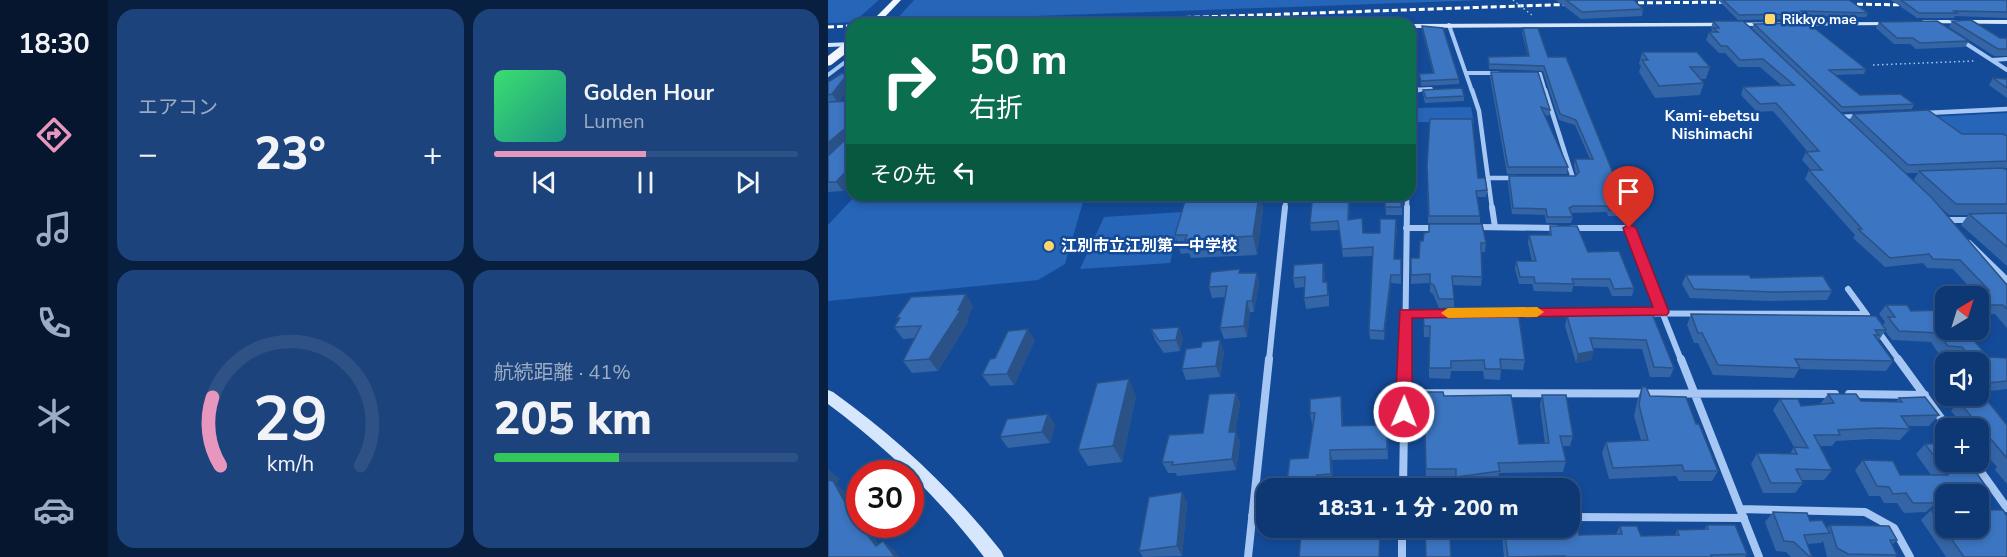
<!DOCTYPE html>
<html lang="ja">
<meta charset="utf-8">
<style>
:root{--surface:#0e3873;--page:#1c437b;--text:#f1f3f6;--muted:#9bacc4;--line:#2e5285;--accent:#e797bd}
body{margin:0;font-family:"Nunito Sans","Noto Sans JP",sans-serif;background:var(--page);color:var(--text);height:100vh;display:flex;flex-direction:column;font-size:22px;white-space:nowrap}
*{box-sizing:border-box;margin:0}
p{font-size:20px;color:var(--muted)}
.icon{flex:none;width:33px;height:33px;fill:none;stroke:currentColor;stroke-width:2;stroke-linecap:round;stroke-linejoin:round}
.map{position:relative;flex:1;overflow:hidden}
.details{display:flex;flex-direction:column;gap:9px;padding:9px;background:#081f3f;width:720px}
.details>*{flex:none}
.top-card{position:absolute;left:18px;top:18px;width:570px;height:183px;border-radius:18px;box-shadow:0 3px 9px #0003,0 0 0 2px var(--line);background:#0b6e4f;color:#fff;overflow:hidden}
.needle{width:39px;rotate:38deg}
.buttons{position:absolute;left:1107px;top:286px;display:grid;gap:12px}
.buttons a{display:grid;place-items:center;width:54px;height:54px;border-radius:12px;background:var(--surface);box-shadow:0 3px 9px #0003,0 0 0 2px var(--line);font-size:30px}
.speed{position:absolute;left:18px;top:460px;display:flex;gap:12px;font-size:30px;font-weight:700;text-align:center}
.speed>*{display:grid;place-content:center;width:78px;height:78px;border-radius:50%;background:var(--surface);box-shadow:0 3px 9px #0003,0 0 0 2px var(--line);line-height:1}
.speed .limit{border:9px solid #d22;background:#fff;color:#111}
.pin{position:absolute;display:grid;place-items:center;width:51px;height:51px;color:#fff;margin:-62px -26px;border-radius:50% 50% 50% 0;rotate:-45deg;box-shadow:0 0 6px #0007}
.pin .icon{rotate:45deg}
.me{position:absolute;width:66px;margin:-33px;rotate:1deg;stroke-linejoin:round;filter:drop-shadow(0 0 4px #0008)}
.turn{display:flex;align-items:center;gap:21px;height:126px;padding:0 24px;font-size:27px}
.turn .icon{width:78px;height:78px;stroke-width:2.5}
.turn b{display:block;font-size:42px;line-height:51px}
.then{display:flex;align-items:center;height:57px;padding:0 24px;background:#0003;gap:12px;font-size:22px}
.big{font-size:45px;font-weight:800;line-height:1.1}
.details .widget{flex:1;display:flex;flex-direction:column;justify-content:center;gap:9px;min-width:0;padding:0 21px;border-radius:18px;background:var(--page)}
.details .dial{align-items:center;gap:0}
.dial svg{height:156px;overflow:visible;fill:none;stroke:var(--line);stroke-width:7;stroke-linecap:round;text-anchor:middle}
.dial text{fill:var(--text);stroke:none}
.song{display:flex;align-items:center;gap:18px}
.cover{width:72px;height:72px;border-radius:9px;background:linear-gradient(135deg,hsl(140 70% 55%),hsl(170 70% 35%))}
.played{height:6px;border-radius:3px;background:linear-gradient(90deg,var(--accent) 50%,var(--line) 50%)}
.keys{display:flex;justify-content:space-around;direction:ltr}
.heat{display:flex;justify-content:space-between;align-items:center;font-size:33px;direction:ltr}
.charge{height:9px;border-radius:4px;background:linear-gradient(90deg,#34c759 41%,var(--line) 0)}
.details .tiles{flex:1;display:grid;gap:9px;grid-template-columns:repeat(2,1fr)}
.trip{position:absolute;left:428px;top:478px;width:324px;height:60px;border-radius:18px;background:var(--surface);box-shadow:0 3px 9px #0003,0 0 0 2px var(--line);font-weight:800;line-height:60px;text-align:center}
main{display:flex;flex:1;min-height:0}
.menu{display:flex;flex-direction:column;width:108px;justify-content:space-around;align-items:center;background:#06162e;color:var(--muted)}
.menu .icon{width:42px;height:42px}
.menu .selected{color:var(--accent)}
.menu b{font-size:27px;color:var(--text)}
.map>svg:first-child{display:block}
.green{fill:#2665b7}
.lines{fill:none;stroke-linecap:round;stroke-linejoin:round}
.path{stroke:#a6c7f3;stroke-width:1.5;stroke-dasharray:1.5 3;stroke-linecap:butt}
.street-far3{stroke:#a6c7f3;stroke-width:4}
.street-far2{stroke:#a6c7f3;stroke-width:4.5}
.street-far1{stroke:#a6c7f3;stroke-width:6}
.street{stroke:#a6c7f3;stroke-width:8}
.secondary{fill:#d5e6fd;fill-rule:evenodd}
.primary{fill:#f2f7ff;fill-rule:evenodd}
.rail{stroke:#fff;stroke-width:3;stroke-dasharray:6 3;stroke-linecap:butt}
.path-bridge{stroke:#a6c7f3;stroke-width:1.5;stroke-dasharray:1.5 3;stroke-linecap:butt}
.primary-bridge{stroke:#f2f7ff;stroke-width:9}
.wall{fill:#3465a6;fill-rule:evenodd}
.shaded-wall{fill:#2a5287}
.building{fill:#3c75c1;stroke:#2a5287;stroke-width:1.5}
.route{fill:#e11d48;stroke:#92132f;stroke-width:1.5}
.slow{fill:#f59e0b}
.poi-dot{fill:#ffd668;stroke:#134b99;stroke-width:2}
.labels{text-anchor:middle;dominant-baseline:central;stroke-width:5;stroke-linejoin:round;paint-order:stroke}
.far-poi-label{font-size:14px;font-weight:bold;fill:#fff;stroke:#134b99;text-anchor:start}
.far-quarter-label{font-size:16px;font-weight:bold;fill:#fff;stroke:#134b99}
.poi-label{font-size:16px;font-weight:bold;fill:#fff;stroke:#134b99;text-anchor:start}
</style>
<main>
<nav class="menu">
<b>18:30</b>
<svg class="icon selected" aria-label="directions" viewBox="0 0 24 24"><path d="M12 3l9 9-9 9-9-9zM9 14v-3h6M13 9l2 2-2 2"/></svg>
<svg class="icon" aria-label="music" viewBox="0 0 24 24"><path d="M9 18V5l10-2v13"/><circle cx="6" cy="18" r="3"/><circle cx="16" cy="16" r="3"/></svg>
<svg class="icon" aria-label="phone" viewBox="0 0 24 24"><path d="M5 4h4l2 5-3 2q2 4 5 5l2-3 5 2v4C11 20 4 13 5 4z"/></svg>
<svg class="icon" aria-label="climate" viewBox="0 0 24 24"><path d="M12 3v18M4 7l16 10M4 17L20 7"/></svg>
<svg class="icon" aria-label="car" viewBox="0 0 24 24"><path d="M5 17H2v-5l4-1 3-4h7l3 4 3 1v5h-3M9 17h6M6 11h13"/><circle cx="7" cy="17" r="2"/><circle cx="17" cy="17" r="2"/></svg>
</nav>
<section class="details">
<div class="tiles">
<div class="widget"><p>エアコン</p>
<div class="heat"><a>−</a><b class="big">23°</b><a>+</a></div>
</div>
<div class="widget">
<div class="song"><i class="cover"></i><div><b>Golden Hour</b><p>Lumen</p></div></div>
<div class="played"></div>
<div class="keys"><svg class="icon" aria-label="previous" viewBox="0 0 24 24"><path d="M18 5L8 12l10 7zM5 5v14"/></svg><svg class="icon" aria-label="pause" viewBox="0 0 24 24"><path d="M8 5v14M16 5v14"/></svg><svg class="icon" aria-label="next" viewBox="0 0 24 24"><path d="M6 5l10 7-10 7zM19 5v14"/></svg></div>
</div>
<div class="widget dial"><svg viewBox="0 0 100 80">
<path d="M14 69A42 42 0 1 1 86 69"/>
<path d="M14 69A42 42 0 0 1 10 34" stroke="#e797bd"/>
<text x="50" y="56" font-size="32" font-weight="700">29</text>
<text x="50" y="72" font-size="11">km/h</text>
</svg></div>
<div class="widget"><p>航続距離 · 41%</p><b class="big">205 km</b><div class="charge"></div></div>
</div>
</section>
<div class="map">
<svg width="1179" height="557" viewBox="0 0 1179 557">
<rect width="100%" height="100%" fill="#134b99"/>
<path class="green" d="M0 0H51L26 22 0 23Z
M86 0H657L67 21Z
M643 107 646 123 589 122 588 108Z
M1179 113V136L1127 138 1101 117Z
M28 195H257L237 264 210 280 0 301V225Z
M355 212 342 263 252 269 276 217Z"/>
<g class="lines">
<path class="path" d="M1045 65 1146 61"/>
<path class="street-far3" d="M621 25 644 91
M1134 41 1179 70
M1164 60 1179 59
M638 73H670
M704 74H712L717 91
M0 75 24 57
M582 90 603 89"/>
<path class="street-far2" d="M582 90H591
M644 90 651 111 664 208
M717 90 745 178H740
M1098 113 1179 109
M1011 117 1031 116
M660 178H688
M457 208 458 195
M579 208V195"/>
<path class="street-far1" d="M664 207 667 227
M1117 220H1144
M648 227 728 228
M578 228H608
M744 228H801L853 360
M1141 243 1179 280
M1020 289 1039 315
M577 313H603
M644 313 1038 314
M1050 331 1071 360
M441 360 457 207
M577 360 579 207"/>
<path class="street" d="M853 359 931 557
M1070 359 1121 429
M576 393 1007 394
M1021 394 1097 395
M1146 462 1179 508
M575 489 577 359
M912 509 1037 512 1066 528 1082 557
M424 516H438
M741 517 916 518
M574 528V557
M420 557 441 359"/>
<path class="secondary" d="M1096 20H1179V24L1094 23V21Z
M1069 22 1070 23 1067 25 582 28V24Z
M24 42V46L0 47V43Z
M0 390 5 392C69 438 124 489 173 551L176 557H156C111 498 59 448 0 404Z"/>
<path class="primary" d="M65 0H73L50 24H41Z"/>
<path class="rail" d="M792 3 909 2
M1011 4 1086 5
M93 24 174 21
M168 24 750 4
M0 27 24 26"/>
<path class="path-bridge" d="M685 0 705 16"/>
<path class="primary-bridge" d="M1 61 24 43"/>
</g>
<path class="wall" d="M728 0H806L815 9 814 16 753 19Z
M890 0H1021L1040 13 1038 17 976 16 974 19 910 20Z
M1063 0H1179V18L1127 16 1126 18H1089Z
M885 21 1008 109 924 28 926 24 1038 69 1036 74 1007 75 1032 95 1086 104 1084 109 1012 112 1021 121 1025 114 1134 134 1179 136V168H1176L1179 170V266L1133 225 1140 215H1121L1106 201 1179 285V328L1167 314H1150V297H1123L1127 291H1145L1125 269 1099 268 1095 263 1057 267 1025 238 1027 235 977 179 981 170H983L974 160 978 152H980L945 111 929 112 913 95 915 87 954 86 932 67H910L897 53H891L878 40 881 32H883L884 30 883 28ZM1077 173H1090L1085 181Z
M1124 21 1172 38H1179V56H1166L1121 27Z
M1051 22 1141 41 1137 47 1088 49 1082 44H1066L1048 28Z
M594 26 631 79V84L593 86 591 74 605 73 594 30Z
M695 28 720 57 800 210 798 216H780L779 212 744 213H743L745 217 743 223H718L717 215 684 214 680 183 681 176H747L748 175 746 165 747 159H762L747 125 731 120 715 71 661 69 660 57 700 56 694 33Z
M814 52 882 67 878 79H873L876 83 872 95 827 98 811 72 813 66 811 64Z
M663 72 722 110 721 116 717 115 740 167 739 174H679L662 77Z
M1165 78 1179 79V98L1161 85Z
M0 82 23 85 11 102 24 101V181L15 191 0 192Z
M595 90 636 96V101L597 103 595 94Z
M599 165 650 178 659 190 658 197H649L652 216V223H600Z
M371 195H432L435 209 429 255 363 258 361 253 353 254 347 235 369 200Z
M482 195H522L521 220 535 233H552L569 227 566 259H573V284L563 283 556 340 542 339 541 330 545 256 515 257 511 230 483 231 482 223 484 205Z
M557 195H575L574 215H558Z
M722 226 760 252 806 288 804 296H784L780 287 745 286 744 292 706 291 704 284H691L687 269 688 261H704L700 243 701 235H721Z
M592 241 658 243 657 252H653L654 277 653 286 625 285 626 299V308H611L605 294 602 292V283L583 284V258H591Z
M413 273H429L431 283 426 312H422L419 337 396 339 392 328 397 297 384 298 381 287Z
M497 274V282L501 293V306L478 309 476 298 477 287 467 288 465 278Z
M858 275 923 278 1004 291 999 300 940 301 862 298 854 284Z
M1058 305 1083 311 1160 357 1179 358V389L1153 392 1179 425V484L1167 470 1169 467 1150 445V429H1138L1123 411 1126 407 1118 396H1150V363H1133L1127 356H1112L1103 342 1064 340 1057 331 1051 340H1049L1065 361 1058 371 971 369 966 378 885 375 870 343H866L859 325 863 314 1055 325 1057 322 1051 314Z
M145 306 139 320 140 322 110 371 84 373 75 361 86 338 75 339 66 327 71 319 69 317Z
M616 308 628 312 652 315 697 360 695 370 673 369 672 380 656 379 655 371H623L622 379 601 378V337H596L595 312H615Z
M823 311 846 368 842 377H822L814 349 765 348 763 360 748 363 737 326 739 316H744L745 313Z
M323 329 355 338 352 351 336 353 327 340Z
M207 340 186 385 162 386 154 375 167 358Z
M392 340 396 352 392 377 358 380 354 369 373 347Z
M1115 371H1118V396L1107 380Z
M814 387 822 396 868 424 890 471 884 481H851L848 476 781 479 774 453 778 442 813 440 806 416 810 398Z
M408 393 412 404 407 432H408L412 443 408 470 349 476 348 473H340L334 462 375 433Z
M1000 394 1033 401 1068 402 1071 398 1111 415 1101 426H1080L1082 429 1072 440 1043 439 1008 441 1004 446H992L1004 470 996 480H973L975 483 967 493H935L923 464 929 453 962 454 966 447 945 410 952 399 973 406 992 404Z
M714 395 745 436 742 446H735L738 461 735 472 671 473 670 481 627 487V480L598 479 596 402 616 396 691 444H717L712 405Z
M308 396 294 462 260 466 250 450Z
M514 407 515 426 559 425 560 459 504 460 505 484 491 485 490 489H461L459 481 480 458 485 423 484 424 482 413Z
M220 414 227 425 222 443 180 448 172 437Z
M1097 444 1159 488 1150 495H1118V499L1107 500 1108 503 1098 512 1076 513 1069 503H1056L1052 496H1041L1027 470 1035 460 1072 475H1103L1088 454Z
M354 492 359 503 354 556 315 557 311 551Z
M1103 510 1179 557H1118L1093 520Z
M945 512 982 521 999 528 1002 525 1069 540 1064 545 1069 555 1067 557H999L995 541 993 543 979 544 984 557H963L958 552 948 551 937 522Z
M879 525 919 554 917 557H676L674 536 675 528H741L751 535 788 534 792 526 813 536 847 535 849 530 876 529Z"/>
<path class="shaded-wall" d="M18 76 23 85 10 103 4 94Z
M15 130 21 139 0 159V143Z
M24 160V181L15 191 8 182 18 165Z
M431 195H432L435 209 429 255 425 236Z
M521 195 522 201 520 228V220Z
M568 219 569 227 566 268V259Z
M495 263 497 274V293L495 282Z
M429 273 431 283 426 312 424 301Z
M563 275V283L556 340V331Z
M138 294 145 306 139 320 140 322 110 371 101 359 130 310Z
M419 301 422 312 419 337 416 326Z
M351 327 355 338 352 351 348 340Z
M200 329 207 340 186 385 179 374Z
M392 340 396 352 392 377 388 366Z
M766 351 763 360 748 363 750 354Z
M301 379 308 396 294 462 285 446Z
M408 393 412 404 405 443 401 432Z
M220 414 227 425 222 443 214 432Z
M408 432 412 443 408 470 404 459Z
M502 450 504 460 505 484 503 474Z
M0 469 12 479 8 484 17 492 32 517V524L0 485Z
M489 475 491 485 490 489 487 480Z
M354 492 359 503 354 556 349 546Z
M32 525H36L60 556 48 546Z
M55 541 67 551 71 557H67Z"/>
<path class="building" d="M738 0H806L815 9 754 12Z
M895 0H1021L1040 13 973 11 976 14 911 15Z
M1073 0H1179V12L1126 11 1129 13H1091Z
M1143 20 1172 38H1179V49H1170L1124 21Z
M885 21H915L1104 198 1179 285V309L1175 305H1150V297H1133L1127 291 1161 290 1132 260 1105 259 1101 254 1062 258 1030 229H1034L981 170H994L978 152 991 151 948 103 932 104 915 87 966 85 935 59 912 60 899 46H893L881 32H890L885 28H891Z
M1109 21 1141 41 1092 43 1085 38H1069L1051 22Z
M980 23 1038 69 1001 70 1032 95 1072 94 1086 104 1014 107 926 24Z
M594 26 615 28 631 79 593 81 591 74 606 73Z
M695 28H710L720 57H738L800 210H781L780 206H745L741 208 745 217H719L718 209 685 208 681 176H747L751 172 747 159H765L748 120 732 114 716 66 661 64 660 57 701 56Z
M814 52H869L882 67H862L876 83 831 86 814 60H820Z
M663 72H710L722 110 713 107 740 167H680Z
M14 73 18 76 4 94 0 95V82Z
M1165 78 1179 79V88Z
M634 88 636 96 598 98 595 90Z
M24 101V119L21 121H24V160L18 165H24L8 182H0V156L21 136 22 130H15L0 143V102Z
M1100 110 1134 134H1175L1179 136V161L1080 165 1025 114Z
M602 119H644L650 178H657L659 190 648 191 652 216H601L599 165Z
M1175 168 1179 170V204H1128L1091 171Z
M371 195H431L425 236 357 240 359 235H347L357 201 369 200Z
M483 195H521L520 220 534 218 535 233H552V219H568L566 259H573V275H563L556 331 541 330 545 247 514 249 510 221 482 223 484 203Z
M557 195H574L573 207H557Z
M1179 213V247L1141 214Z
M601 224H654L658 243H653L654 277 624 276 626 299H611L606 285 602 283V274L583 275V258H591L592 241H595L596 233 601 232Z
M722 226H749L760 252 791 251 806 288 786 289 782 279H744L746 284 707 283 706 277H692L688 261H708L701 235H723Z
M495 263V282H499L500 295 476 298 477 277 465 278 466 265Z
M412 269 411 273H429L424 301H419L416 326 392 328 399 286 381 287 383 272Z
M858 275H921L923 278 995 276 1004 291 945 292 866 289Z
M138 294 130 310H133L101 359 75 361 93 326 66 327 72 318 69 317 83 297Z
M1058 305H1079L1083 311 1118 310V330H1137L1160 357 1179 358V381L1150 384V373H1158L1150 364V363H1149L1134 347 1120 346 1110 333 1071 331 1060 317H1067Z
M616 308H628V312H651L652 315 690 311 697 360 672 359 673 369H657L656 360 623 361V368H601L602 326H596L595 312H617Z
M823 311 846 368 826 367 818 340 762 338 766 351 750 354 739 316H746L745 313Z
M863 314 1048 316 1058 330H1047L1051 335H1046L1065 361 967 359 972 368 890 365 874 333H870Z
M351 327 348 340 331 341 323 329Z
M200 329 179 374 154 375 162 359 167 358 180 331Z
M392 340 388 366 354 369 358 349 373 347 374 342Z
M301 379 285 446 250 450 269 383Z
M814 387H818L822 396 858 397 868 424H871L890 471H856L854 465 785 468 778 442 820 440 811 405Z
M1150 389 1179 425V458L1131 402H1137L1133 396H1150Z
M596 392H615L616 396 683 395 691 444 721 443 714 395H738L745 436H732L738 461 670 463 672 471 628 477V469H598Z
M408 393 401 432H408L404 459 344 465 345 462H334L341 435 375 433 381 394Z
M1000 394H1028L1033 401 1074 402 1071 398 1097 397 1111 415 1073 416 1082 429 1052 428 1010 430 1012 435H986L1004 470 968 469 975 483H943L929 453 969 454 966 447 980 448 952 399H970L973 406 1006 403Z
M513 396 514 426 559 425V449L502 450 503 474 489 475 487 480 459 481 462 459 480 458 487 413H482V399Z
M220 414 214 432 172 437 179 419Z
M1118 443V462H1141L1159 488 1107 491 1108 503H1085L1078 493 1065 494 1061 487 1049 486 1035 460 1065 461 1072 475H1120L1097 444Z
M0 480 5 481 24 515 48 546 55 541 67 557H0Z
M354 492 349 546 311 551 321 497Z
M1103 510H1118V528H1150V510H1175L1179 516V557H1136Z
M945 512 979 513 982 521 994 520 1002 533 976 535 984 557H982L966 542 956 541Z
M879 525H907L919 554 883 555 884 557H737V556L680 557 676 528 750 527 751 535 794 534 792 526H809L813 536 851 535 849 530 880 529Z
M1002 525 1061 526 1069 540H1062L1069 555 1020 554 1009 548Z
M597 528H613L615 538H622L623 557H598Z
M473 534H552L551 557H471Z"/>
<path class="route" d="M801 224 808 228 841 312 839 315 584 318V412L582 417H570L567 412 572 310 825 307 795 228Z"/>
<path class="slow" d="M709 307 716 312 709 317 620 318 613 313 620 308Z"/>
<g class="poi-dot">
<rect x="936" y="13" width="12" height="12" rx="3"/>
<circle cx="221" cy="246" r="6"/>
</g>
<g class="labels">
<g class="far-poi-label">
<text x="954" y="19">Rikkyo mae</text>
</g>
<g class="far-quarter-label">
<text x="884" y="116">Kami-ebetsu<tspan x="884" dy="18">Nishimachi</tspan></text>
</g>
<g class="poi-label">
<text x="233" y="246">江別市立江別第一中学校</text>
</g>
</g>
</svg>
<div class="buttons">
<a><svg class="needle" viewBox="-14 -14 28 28"><path d="M0-13l5 13h-10z" fill="#e53935"/><path d="M0 13l5-13h-10z" fill="#9bacc4"/></svg></a>
<a><svg class="icon" aria-label="sound" viewBox="0 0 24 24"><path d="M4 9h4l5-4v14l-5-4H4zM17 9q2 3 0 6"/></svg></a>
<a>+</a>
<a>−</a>
</div>
<div class="speed"><div class="limit">30</div></div>
<div class="pin" style="left:801px;top:228px;background:#d93025"><svg class="icon" aria-label="arrive" viewBox="0 0 24 24"><path d="M6 21V4h12l-3 4 3 4H6"/></svg></div>
<svg class="me" style="left:576px;top:412px" viewBox="-20 -20 40 40"><circle r="17" fill="#e11d48" stroke="#fff" stroke-width="3"/><path d="M0-11L8 9 0 5-8 9z" fill="#fff"/></svg>
<div class="trip">18:31 · 1 分 · 200 m</div>
<div class="top-card">
<div class="turn"><svg class="icon" aria-label="right" viewBox="0 0 24 24"><path d="M7 20v-9h11M14 6l5 5-5 5"/></svg><div><b>50 m</b>右折</div></div>
<div class="then">その先<svg class="icon" aria-label="left" viewBox="0 0 24 24"><path d="M17 20v-9H6M10 6l-5 5 5 5"/></svg></div>
</div>
</div>
</main>
